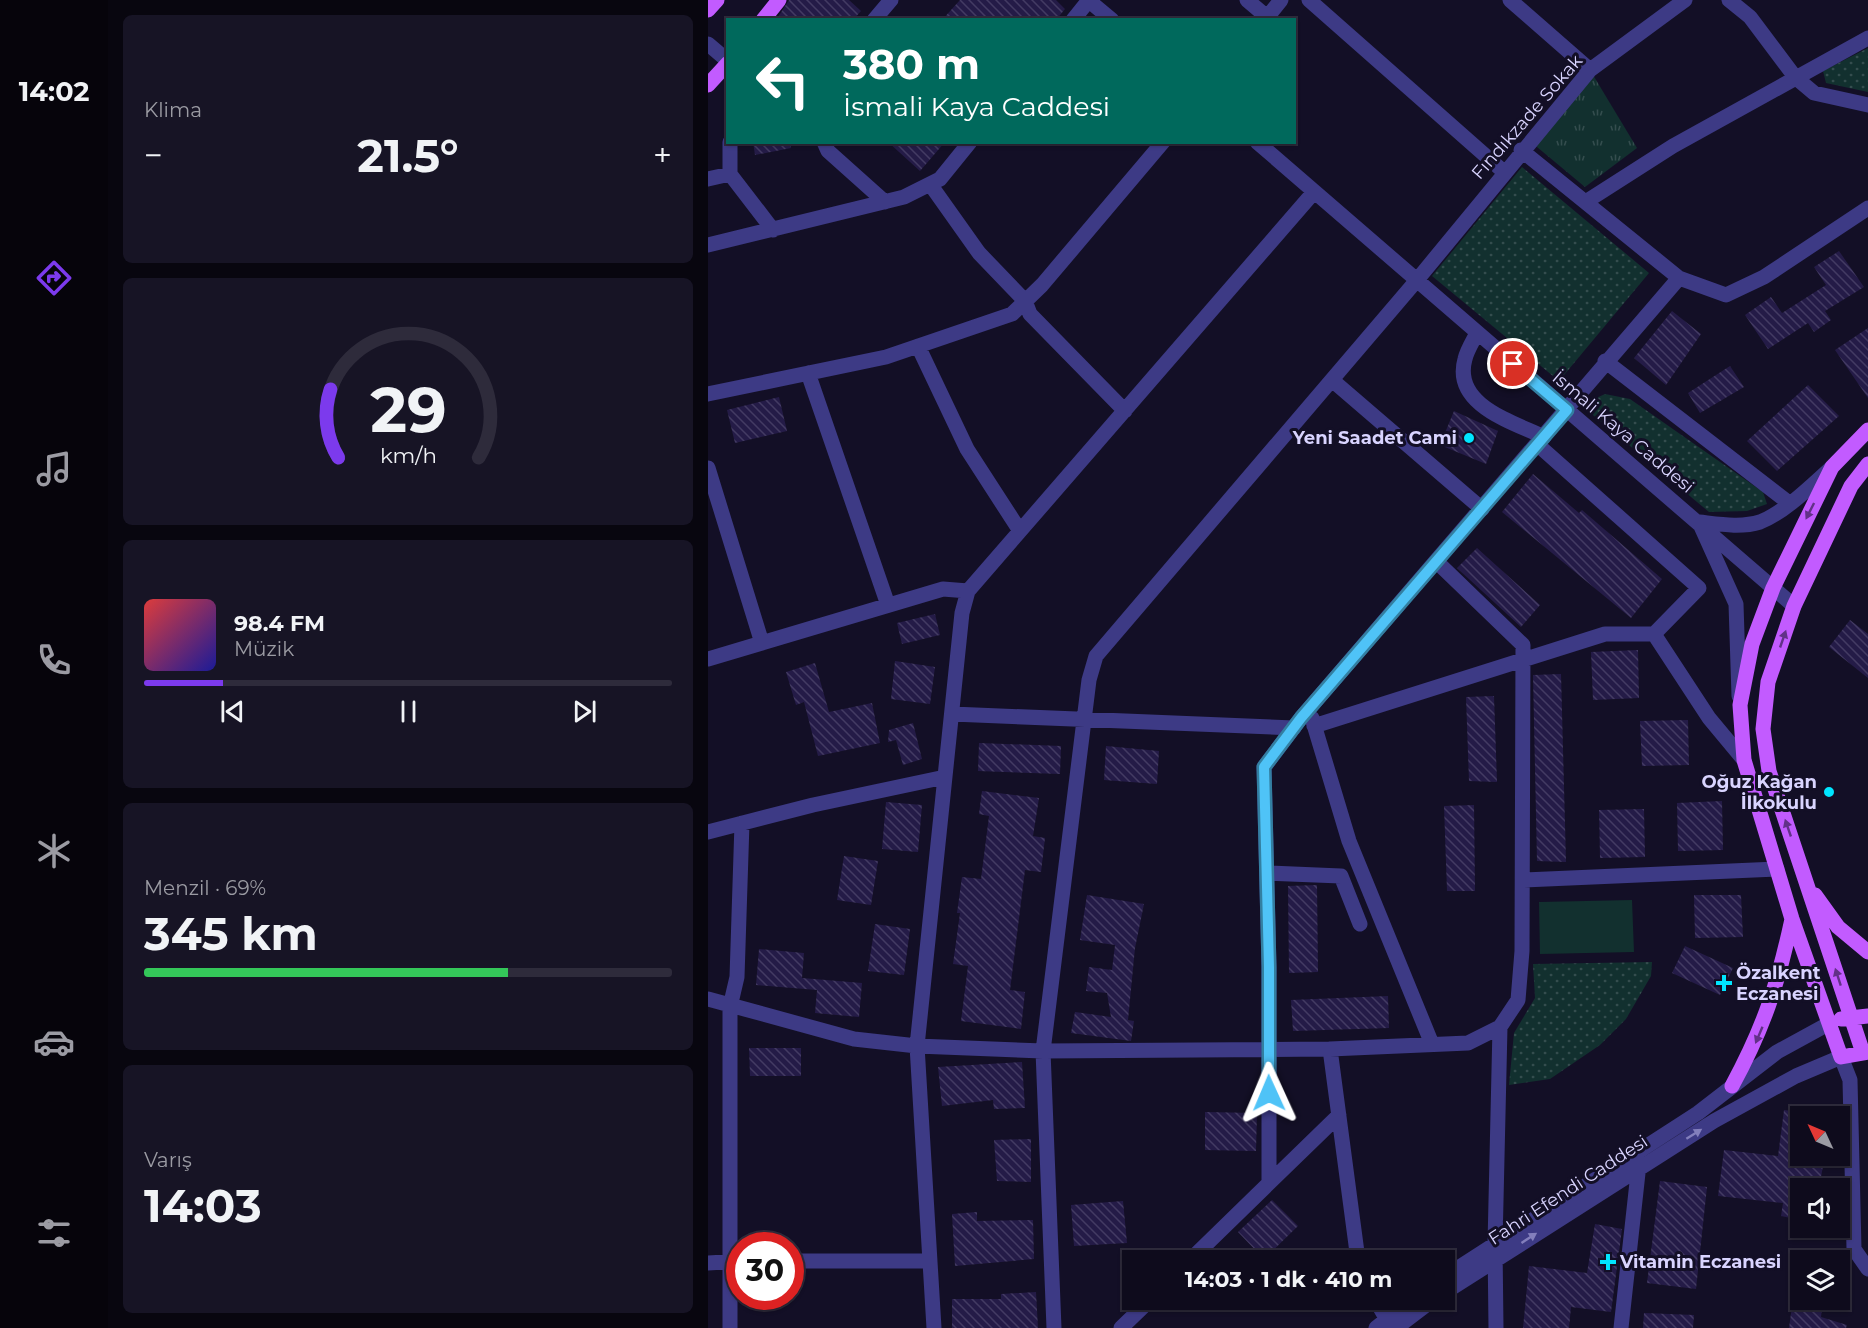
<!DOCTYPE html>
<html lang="tr">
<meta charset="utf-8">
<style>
:root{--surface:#0e0b1c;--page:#171425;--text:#f1f3f6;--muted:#9b9ba3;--line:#2e2b3b;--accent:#7c3aed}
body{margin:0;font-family:Montserrat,sans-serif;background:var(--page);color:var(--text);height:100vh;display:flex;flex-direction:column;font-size:22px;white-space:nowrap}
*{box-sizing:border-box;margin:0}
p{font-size:20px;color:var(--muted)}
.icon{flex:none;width:33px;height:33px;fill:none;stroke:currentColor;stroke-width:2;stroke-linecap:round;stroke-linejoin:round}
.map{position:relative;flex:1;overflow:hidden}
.sheet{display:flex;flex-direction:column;gap:15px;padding:15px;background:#08060f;width:600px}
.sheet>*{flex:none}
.guide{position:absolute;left:18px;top:18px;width:570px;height:126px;border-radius:0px;box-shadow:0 2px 4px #0004,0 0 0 2px var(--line);background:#00695c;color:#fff;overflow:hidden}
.needle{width:39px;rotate:314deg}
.fabs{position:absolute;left:1082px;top:1106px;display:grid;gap:12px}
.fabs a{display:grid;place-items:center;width:60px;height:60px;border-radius:0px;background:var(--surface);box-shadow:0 2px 4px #0004,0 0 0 2px var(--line);font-size:30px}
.speed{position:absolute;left:18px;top:1232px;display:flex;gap:12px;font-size:30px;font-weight:700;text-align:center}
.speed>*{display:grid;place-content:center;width:78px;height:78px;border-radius:50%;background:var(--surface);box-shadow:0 2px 4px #0004,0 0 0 2px var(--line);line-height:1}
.speed .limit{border:9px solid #d22;background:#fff;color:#111}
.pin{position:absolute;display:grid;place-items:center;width:51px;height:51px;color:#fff;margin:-26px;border:3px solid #fff;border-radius:50%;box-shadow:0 2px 6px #0007}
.me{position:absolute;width:66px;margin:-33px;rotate:359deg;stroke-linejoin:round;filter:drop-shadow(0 0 4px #0008)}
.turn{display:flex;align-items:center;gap:21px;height:126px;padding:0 18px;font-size:27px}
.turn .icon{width:78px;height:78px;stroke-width:2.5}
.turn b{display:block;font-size:42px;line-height:51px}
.big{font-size:45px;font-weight:700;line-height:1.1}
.sheet .tile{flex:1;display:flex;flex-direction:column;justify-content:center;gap:9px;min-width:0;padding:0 21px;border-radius:9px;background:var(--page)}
.sheet .dial{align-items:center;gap:0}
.dial svg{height:156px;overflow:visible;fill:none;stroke:var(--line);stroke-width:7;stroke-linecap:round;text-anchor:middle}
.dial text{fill:var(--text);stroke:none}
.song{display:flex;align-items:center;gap:18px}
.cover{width:72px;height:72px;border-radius:9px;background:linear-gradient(135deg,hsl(0 70% 55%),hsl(240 70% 35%))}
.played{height:6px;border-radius:3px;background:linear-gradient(90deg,var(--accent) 15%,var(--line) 15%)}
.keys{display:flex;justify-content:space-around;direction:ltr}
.heat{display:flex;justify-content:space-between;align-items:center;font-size:33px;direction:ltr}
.charge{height:9px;border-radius:4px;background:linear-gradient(90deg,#34c759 69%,var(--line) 0)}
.trip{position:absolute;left:414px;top:1250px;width:333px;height:60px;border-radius:0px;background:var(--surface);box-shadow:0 2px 4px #0004,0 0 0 2px var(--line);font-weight:700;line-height:60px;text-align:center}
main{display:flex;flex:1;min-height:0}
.dock{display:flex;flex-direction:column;width:108px;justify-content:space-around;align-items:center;background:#06040b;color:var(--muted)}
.dock .icon{width:42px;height:42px}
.dock .on{color:var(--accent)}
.dock b{font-size:27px;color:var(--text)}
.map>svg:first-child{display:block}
.grass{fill:url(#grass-dots)}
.park{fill:url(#park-tufts)}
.pitch{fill:#12302f}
.building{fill:url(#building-back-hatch)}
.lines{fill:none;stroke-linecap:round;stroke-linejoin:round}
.minor{stroke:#3d3a85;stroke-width:15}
.major{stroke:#c25bff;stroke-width:15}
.oneway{fill:#623188}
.oneway2{fill:#837fbc}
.route-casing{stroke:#337fa1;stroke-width:15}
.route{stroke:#4fc3f7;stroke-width:10}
.poi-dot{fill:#00e5ff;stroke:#130f26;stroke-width:2}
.labels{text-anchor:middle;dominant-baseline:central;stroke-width:6;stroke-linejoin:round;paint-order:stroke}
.street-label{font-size:18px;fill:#d9d4ff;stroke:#130f26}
.poi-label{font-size:18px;font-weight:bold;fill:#d9d4ff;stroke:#130f26;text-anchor:end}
</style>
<main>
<nav class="dock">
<b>14:02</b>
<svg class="icon on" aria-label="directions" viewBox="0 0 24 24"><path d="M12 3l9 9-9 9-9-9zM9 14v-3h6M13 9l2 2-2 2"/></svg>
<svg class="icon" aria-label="music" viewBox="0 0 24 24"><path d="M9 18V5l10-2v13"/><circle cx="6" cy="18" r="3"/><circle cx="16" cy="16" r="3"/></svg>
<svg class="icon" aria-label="phone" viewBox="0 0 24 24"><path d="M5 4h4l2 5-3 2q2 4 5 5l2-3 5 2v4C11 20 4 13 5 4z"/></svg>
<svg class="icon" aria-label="climate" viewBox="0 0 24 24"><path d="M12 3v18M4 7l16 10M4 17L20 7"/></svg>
<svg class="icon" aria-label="car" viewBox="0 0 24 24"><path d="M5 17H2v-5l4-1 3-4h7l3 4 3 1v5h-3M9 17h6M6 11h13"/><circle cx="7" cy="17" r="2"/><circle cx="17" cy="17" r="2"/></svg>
<svg class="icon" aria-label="filters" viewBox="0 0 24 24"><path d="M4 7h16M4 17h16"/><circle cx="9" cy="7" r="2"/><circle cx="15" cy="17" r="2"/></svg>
</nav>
<section class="sheet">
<div class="tile"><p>Klima</p>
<div class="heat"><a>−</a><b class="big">21.5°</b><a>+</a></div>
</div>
<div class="tile dial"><svg viewBox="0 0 100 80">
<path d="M14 69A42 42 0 1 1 86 69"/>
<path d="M14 69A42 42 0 0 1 10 34" stroke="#7c3aed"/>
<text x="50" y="56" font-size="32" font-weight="700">29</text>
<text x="50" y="72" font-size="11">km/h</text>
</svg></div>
<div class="tile">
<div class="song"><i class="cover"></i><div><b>98.4 FM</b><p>Müzik</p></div></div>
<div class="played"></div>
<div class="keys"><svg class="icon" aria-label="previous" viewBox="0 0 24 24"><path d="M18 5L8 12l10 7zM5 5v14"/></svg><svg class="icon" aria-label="pause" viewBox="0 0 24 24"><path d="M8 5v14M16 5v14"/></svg><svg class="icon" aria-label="next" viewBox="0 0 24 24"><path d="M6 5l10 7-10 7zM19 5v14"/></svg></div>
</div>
<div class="tile"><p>Menzil · 69%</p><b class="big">345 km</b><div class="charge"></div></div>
<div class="tile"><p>Varış</p><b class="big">14:03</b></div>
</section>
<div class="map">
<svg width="1160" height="1328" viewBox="0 0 1160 1328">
<defs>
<pattern id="grass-dots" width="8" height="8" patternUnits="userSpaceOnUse" patternTransform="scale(1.5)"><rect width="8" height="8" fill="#12302f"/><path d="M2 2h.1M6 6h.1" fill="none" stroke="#344d4e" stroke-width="1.8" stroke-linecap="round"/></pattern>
<pattern id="park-tufts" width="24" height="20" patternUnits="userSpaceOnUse" patternTransform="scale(1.5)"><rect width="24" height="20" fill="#12302f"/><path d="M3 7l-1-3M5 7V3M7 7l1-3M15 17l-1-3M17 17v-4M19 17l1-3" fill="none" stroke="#344d4e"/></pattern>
<pattern id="building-back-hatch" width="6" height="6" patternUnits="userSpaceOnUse" patternTransform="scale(1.5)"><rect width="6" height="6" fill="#241b47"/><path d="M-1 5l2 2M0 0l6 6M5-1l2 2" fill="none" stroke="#433b63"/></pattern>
</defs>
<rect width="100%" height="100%" fill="#130f26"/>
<path class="grass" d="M1160 48V92L1118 83 1115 71Z
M814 167 941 273 851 381 724 276Z
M897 394 922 399 1055 492 1059 504 1039 511 1001 512 873 405Z
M944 962 943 976 918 1019 892 1045 842 1079 801 1085 806 1033 827 998 825 964Z"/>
<path class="park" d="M885 75 929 148 877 187 823 142Z"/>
<path class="pitch" d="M924 900 926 952 832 954 831 902Z"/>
<path class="building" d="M81 0H141L153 11 145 20H68Z
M252 0H348L357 9 348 20H234Z
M45 142H82L83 148 47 155Z
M180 142H237L212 171Z
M1131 251 1156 287 1117 311 1123 320 1106 332 1100 323 1060 349 1037 315 1063 297 1074 313 1118 285 1106 267Z
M964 311 993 334 958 385 926 358Z
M1160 328V398L1127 350Z
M1022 366 1036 387 992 413 980 393Z
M1100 385 1131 416 1069 471 1039 441Z
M71 397 79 431 27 443 19 410Z
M746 411 790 431 778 464 732 445Z
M825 474 871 513 874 510 954 579 923 618 794 512Z
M769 548 832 605 813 627 749 568Z
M227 614 232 635 194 644 189 623Z
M1142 620 1160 634V678L1121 647Z
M930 650 931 698 885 700 883 652Z
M187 661 227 667 222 704 183 699Z
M107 663 121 712 164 703 172 743 110 756 96 702 88 705 78 672Z
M853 674 858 862 829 861 825 675Z
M786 696 789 782 761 781 758 697Z
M980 720 981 765 934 766 932 721Z
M205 723 214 759 195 765 188 740 180 742 181 730Z
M271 743 353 746 352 774 270 771Z
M398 746 451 751 449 784 396 780Z
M274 791 331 798 325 836 337 838 333 872 317 870 302 990 317 992 313 1029 253 1021 260 966 245 964 252 913H249L254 877 273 879 281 816 271 814Z
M1014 801 1015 850 970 851 969 803Z
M178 802 214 805 210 852 174 849Z
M766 805 767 891H739L736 806Z
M936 809 937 857 892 858 891 810Z
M136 856 170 861 163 905 129 900Z
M609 885 610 972 581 973 580 886Z
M379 895 436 904 427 948 420 1020 426 1021 423 1041 363 1033 367 1012 403 1017 399 993 378 991 381 967 404 970 407 945 372 940Z
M986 895H1033L1035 937 987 938Z
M167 924 202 929 196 975 160 971Z
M977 946 1025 968 1012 995 964 973Z
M51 949 96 953 94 978 154 983 151 1017 107 1013 109 990 48 985Z
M680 996 681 1028 585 1031 583 1000Z
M41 1048H93V1076H42Z
M314 1062 317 1108 286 1109 285 1100 234 1106 230 1067Z
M1076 1110 1092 1112V1155H1117L1113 1177 1135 1180V1188H1092V1220L1073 1216 1075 1203 1010 1196 1016 1150 1070 1156Z
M497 1112 549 1113 548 1151 497 1150Z
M323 1139V1182L289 1181 286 1140Z
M952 1181 999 1187 988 1289 939 1283Z
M564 1200 590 1226 556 1259 530 1232Z
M415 1201 419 1243 366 1246 363 1205Z
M269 1212V1221L325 1220 326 1259 247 1266 244 1214Z
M887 1224 914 1229 903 1312 863 1307 861 1328H815L821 1266 879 1273Z
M328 1292 330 1328H244V1299H293V1294Z
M1085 1299H1115L1113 1317 1139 1325 1138 1328H1081Z
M936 1313 986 1315 985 1328H935Z"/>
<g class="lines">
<path class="minor" d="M380 0 404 20
M539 0 559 17
M601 0 796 172
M802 0 882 70
M1021 0 1042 17 1087 77 1106 93 1160 105
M166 20 183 0
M365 20 381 0
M557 20 573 0
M0 44 20 61
M116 142 120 151 177 202
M549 142 1086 606
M22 174 65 230
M0 179 22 174V142
M222 184 271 253 317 301 322 314 417 411
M879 201 965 146 1160 38
M0 245 196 197 232 179 262 142
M971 278 1018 295 1056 277 1160 208
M769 333C765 341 759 350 757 359 744 405 805 422 836 437
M210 346 259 449 312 531
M897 361 1081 503
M100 373 180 605
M624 380 774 509
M0 394 178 357 304 314 334 285 455 142
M0 468 54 643
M946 634 1001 718 1036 760
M0 659 235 589 260 591
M1031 696 1028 604 991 522C1010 524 1033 528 1052 522 1076 513 1104 485 1123 468
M244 714 586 728
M604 718 641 841 724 1044
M606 726 897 634H946L991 588 830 445
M0 832 105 805 237 777
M559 873 633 876 652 924
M815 880 1069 869
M0 999 146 1039 209 1046 335 1051 622 1049 760 1043 792 1027 810 1000 814 951 815 645 729 562
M622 1049 650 1260
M561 1182V967L556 767 593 718 971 278 813 150
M482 1260 631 1115
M82 1261H222
M0 1263 32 1261
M736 1277 990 1113 1069 1052 1122 1023
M736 1293 1006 1121 1088 1076 1133 1057 1142 1080 1146 1249 1160 1269
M667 1299 678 1318
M22 1328V1007L29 977 34 823
M226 1328 209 1046 254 613 260 591 606 192
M346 1328 335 1051 381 680 388 656 709 280 882 70 977 0
M413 1328 443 1299
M668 1328 705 1299
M688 1328 726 1299
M788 1328 787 1244 792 1027
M913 1328 931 1164"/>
<path class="major" d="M0 10 9 0
M55 20 71 0
M0 85 20 63
M1160 430 1124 467 1065 588 1044 644 1032 705 1036 760 1084 919 1133 1057 1160 1052
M1107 895 1130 927 1160 952
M1133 1019 1160 1016
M1155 1053 1061 771 1055 729 1060 682 1086 606 1143 486 1160 464
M1024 1086C1056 1027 1070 984 1084 919"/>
</g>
<defs><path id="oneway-solid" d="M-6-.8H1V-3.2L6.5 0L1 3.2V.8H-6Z" transform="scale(1.5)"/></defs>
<g class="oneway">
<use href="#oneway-solid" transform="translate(1102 511) rotate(117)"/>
<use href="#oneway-solid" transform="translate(1075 639) rotate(-71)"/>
<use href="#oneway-solid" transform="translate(1080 828) rotate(-109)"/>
<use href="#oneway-solid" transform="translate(1130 977) rotate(-108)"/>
<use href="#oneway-solid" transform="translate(1051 1035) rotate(113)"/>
</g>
<g class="oneway2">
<use href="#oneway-solid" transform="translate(986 1134) rotate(-32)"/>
<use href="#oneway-solid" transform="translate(821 1238) rotate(-33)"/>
</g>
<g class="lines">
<defs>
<path id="route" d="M561 1093V967L556 767 593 718 859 410 805 364"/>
</defs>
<use href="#route" class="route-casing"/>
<use href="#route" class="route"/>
</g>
<g class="poi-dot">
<circle cx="761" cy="438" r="6"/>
<circle cx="1121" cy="792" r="6"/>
<path d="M1013 974h6v6h6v6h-6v6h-6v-6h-6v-6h6z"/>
<path d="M897 1253h6v6h6v6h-6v6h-6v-6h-6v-6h6z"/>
</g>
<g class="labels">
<g class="street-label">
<text transform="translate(819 117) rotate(-49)">Fındıkzade Sokak</text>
<text transform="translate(915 432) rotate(40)">İsmali Kaya Caddesi</text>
<text transform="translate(860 1190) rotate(-33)">Fahri Efendi Caddesi</text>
</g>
<g class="poi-label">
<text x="749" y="438">Yeni Saadet Cami</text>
<text x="1109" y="782">Oğuz Kağan<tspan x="1109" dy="21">İlkokulu</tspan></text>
<text x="1028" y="973" text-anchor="start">Özalkent<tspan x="1028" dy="21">Eczanesi</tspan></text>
<text x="912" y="1262" text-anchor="start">Vitamin Eczanesi</text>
</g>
</g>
</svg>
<div class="fabs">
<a><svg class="needle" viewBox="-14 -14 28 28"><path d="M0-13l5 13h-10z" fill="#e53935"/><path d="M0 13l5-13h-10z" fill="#9b9ba3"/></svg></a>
<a><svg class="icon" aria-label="sound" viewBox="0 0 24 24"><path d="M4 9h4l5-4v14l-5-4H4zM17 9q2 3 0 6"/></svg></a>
<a><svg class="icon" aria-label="layers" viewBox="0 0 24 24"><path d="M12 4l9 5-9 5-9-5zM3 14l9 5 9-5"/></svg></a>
</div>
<div class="speed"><div class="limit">30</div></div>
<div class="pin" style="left:805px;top:364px;background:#d93025"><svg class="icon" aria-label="arrive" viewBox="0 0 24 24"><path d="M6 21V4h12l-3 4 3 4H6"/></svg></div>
<svg class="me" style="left:561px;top:1093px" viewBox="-20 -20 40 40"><path d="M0-17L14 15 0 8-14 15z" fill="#4fc3f7" stroke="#fff" stroke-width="4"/></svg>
<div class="trip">14:03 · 1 dk · 410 m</div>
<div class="guide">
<div class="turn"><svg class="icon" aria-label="left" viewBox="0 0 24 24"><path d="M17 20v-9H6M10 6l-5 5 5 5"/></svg><div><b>380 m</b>İsmali Kaya Caddesi</div></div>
</div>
</div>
</main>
